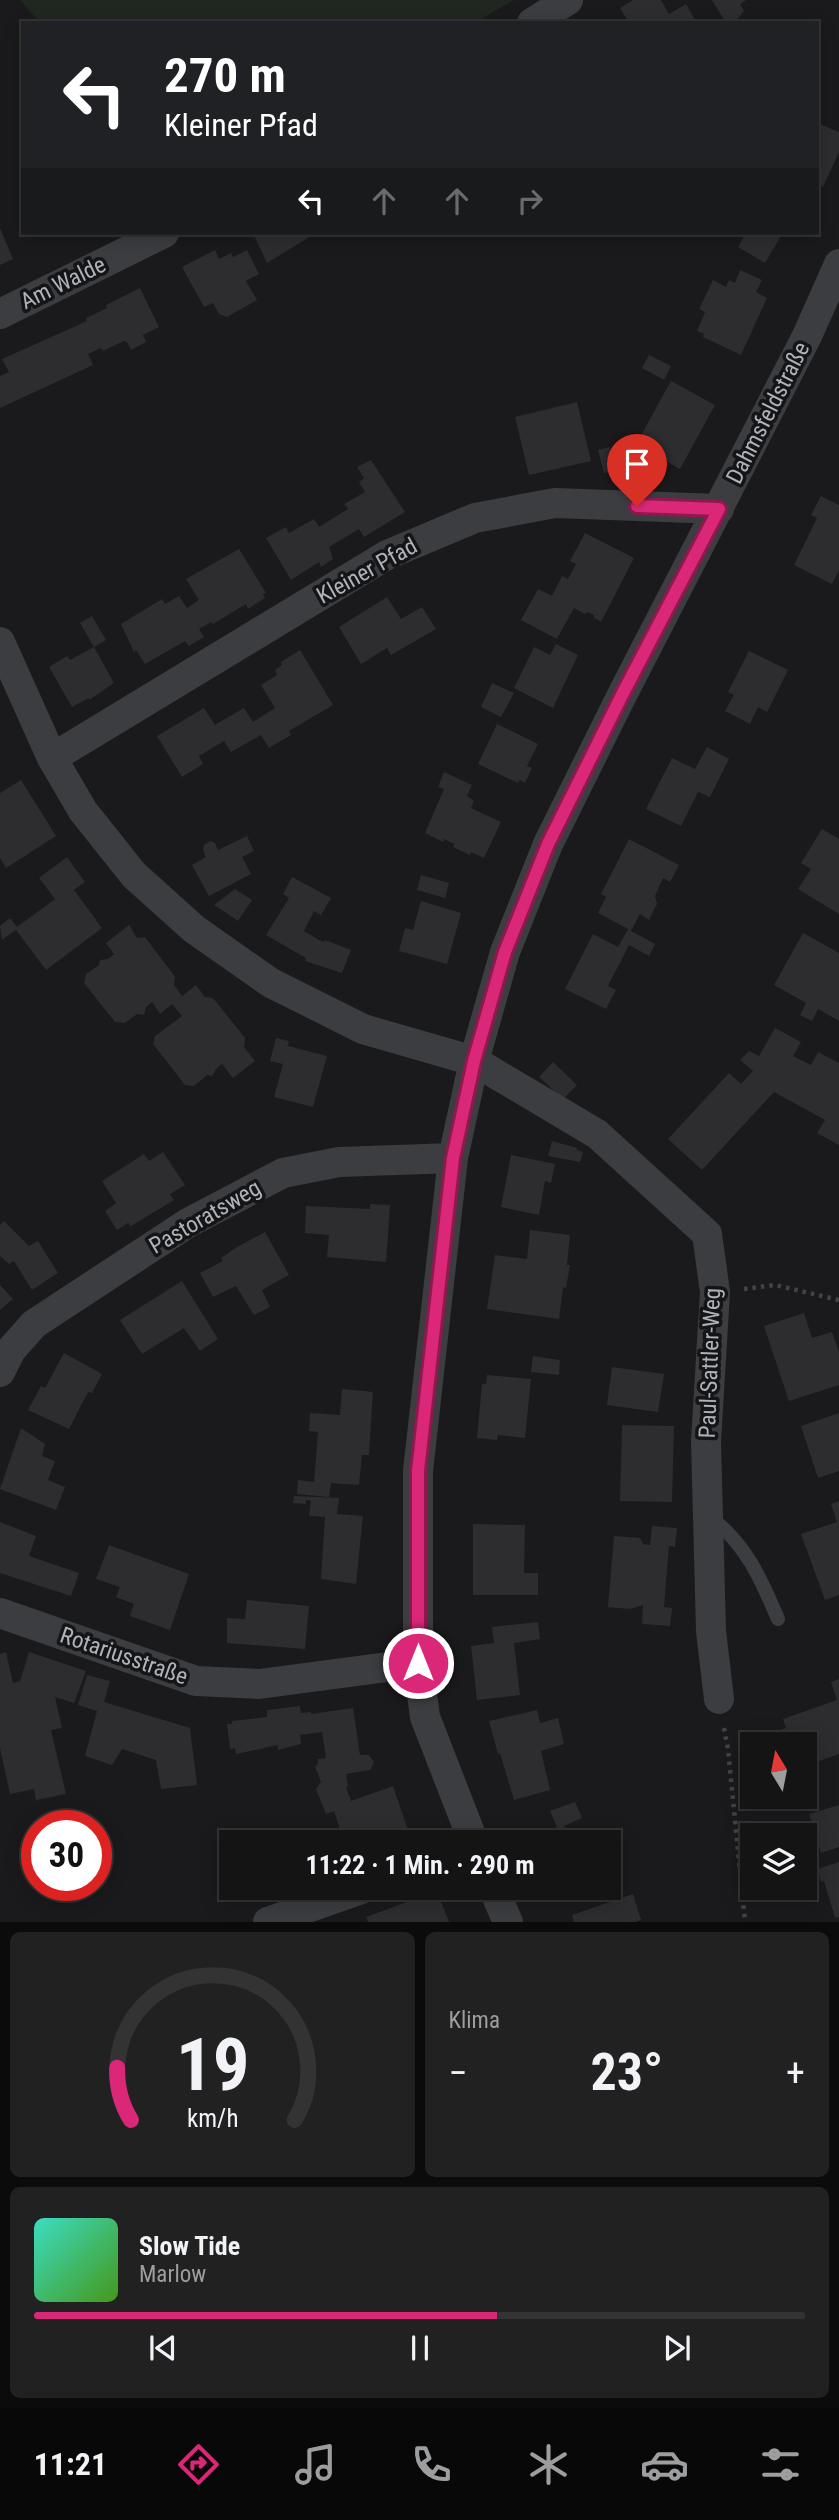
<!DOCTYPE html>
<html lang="de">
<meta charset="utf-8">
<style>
:root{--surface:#141415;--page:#212122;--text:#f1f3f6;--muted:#9d9ea0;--line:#333334;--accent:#db2777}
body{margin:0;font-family:"Roboto Condensed",sans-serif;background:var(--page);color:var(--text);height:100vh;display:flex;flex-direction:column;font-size:26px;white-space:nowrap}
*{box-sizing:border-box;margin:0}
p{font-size:23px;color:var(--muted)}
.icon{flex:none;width:38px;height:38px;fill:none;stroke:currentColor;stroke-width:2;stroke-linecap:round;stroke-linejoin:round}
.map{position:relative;height:1922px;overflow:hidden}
.sheet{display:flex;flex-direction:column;gap:10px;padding:10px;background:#0b0b0c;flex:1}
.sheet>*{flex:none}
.guide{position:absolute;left:21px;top:21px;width:798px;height:214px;border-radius:0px;box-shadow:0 4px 18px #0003,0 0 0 2px var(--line);background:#202124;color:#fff;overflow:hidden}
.needle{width:46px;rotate:350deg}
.controls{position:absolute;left:740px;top:1732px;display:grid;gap:14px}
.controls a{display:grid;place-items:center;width:77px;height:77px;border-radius:0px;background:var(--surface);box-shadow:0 4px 18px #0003,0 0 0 2px var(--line);font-size:35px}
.speed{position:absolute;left:21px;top:1810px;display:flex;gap:14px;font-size:35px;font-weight:700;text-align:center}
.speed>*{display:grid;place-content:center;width:91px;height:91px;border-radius:50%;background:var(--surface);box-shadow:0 4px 18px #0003,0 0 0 2px var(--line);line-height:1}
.speed .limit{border:10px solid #d22;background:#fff;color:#111}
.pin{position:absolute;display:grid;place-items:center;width:60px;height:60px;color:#fff;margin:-72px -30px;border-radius:50% 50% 50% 0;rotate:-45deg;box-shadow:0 0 7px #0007}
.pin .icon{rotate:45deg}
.me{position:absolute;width:77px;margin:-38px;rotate:0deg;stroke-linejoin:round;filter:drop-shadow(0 0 5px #0008)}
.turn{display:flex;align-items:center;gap:24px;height:147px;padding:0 28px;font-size:32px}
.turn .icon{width:91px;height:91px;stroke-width:2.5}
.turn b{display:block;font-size:49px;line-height:60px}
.lanes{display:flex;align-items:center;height:66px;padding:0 28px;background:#0003;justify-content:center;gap:35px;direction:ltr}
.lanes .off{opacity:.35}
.big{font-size:52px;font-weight:700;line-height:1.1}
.sheet .widget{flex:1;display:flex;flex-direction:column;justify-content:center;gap:10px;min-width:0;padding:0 24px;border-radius:10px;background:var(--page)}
.sheet .dial{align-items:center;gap:0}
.dial svg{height:182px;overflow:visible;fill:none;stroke:var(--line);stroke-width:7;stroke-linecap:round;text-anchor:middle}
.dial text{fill:var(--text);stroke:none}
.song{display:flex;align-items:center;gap:21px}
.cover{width:84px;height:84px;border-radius:10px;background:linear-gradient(135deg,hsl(170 70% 55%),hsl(100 70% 35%))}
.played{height:7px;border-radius:4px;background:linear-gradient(90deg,var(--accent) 60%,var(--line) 60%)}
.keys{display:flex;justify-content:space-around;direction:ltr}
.heat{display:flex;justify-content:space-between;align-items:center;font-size:38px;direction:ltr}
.sheet .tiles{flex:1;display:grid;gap:10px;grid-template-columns:1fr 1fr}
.widget:last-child{grid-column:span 2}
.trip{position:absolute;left:219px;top:1830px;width:402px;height:70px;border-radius:0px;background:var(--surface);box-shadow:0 4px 18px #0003,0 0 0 2px var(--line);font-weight:700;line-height:70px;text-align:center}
.tabs{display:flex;height:112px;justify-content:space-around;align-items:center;background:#080808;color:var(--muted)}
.tabs .icon{width:49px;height:49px}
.tabs .selected{color:var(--accent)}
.tabs b{font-size:32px;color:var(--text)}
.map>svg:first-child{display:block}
.green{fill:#202620}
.building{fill:#2d2d30}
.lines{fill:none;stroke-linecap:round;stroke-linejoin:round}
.path{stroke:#414447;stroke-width:4.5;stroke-dasharray:3.5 5;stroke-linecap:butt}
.lane{stroke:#3b3d40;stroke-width:14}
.street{stroke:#3b3d40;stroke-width:30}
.route-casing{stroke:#8e194d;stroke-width:18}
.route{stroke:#db2777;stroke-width:12}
.labels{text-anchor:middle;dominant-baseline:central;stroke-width:7;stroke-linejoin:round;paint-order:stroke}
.street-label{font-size:23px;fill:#aeb3ba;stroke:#151517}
</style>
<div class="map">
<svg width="839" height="1922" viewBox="0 0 839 1922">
<rect width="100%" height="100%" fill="#1a1a1c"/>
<path class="green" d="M20 0H514L474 23H40Z"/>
<path class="building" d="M633 0H661L669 14 686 4 697 23H629L620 8Z
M712 0H746L740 4 744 11 734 23H726Z
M817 123 839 132V152L823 187 817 184Z
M0 228 13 259 0 265Z
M253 233H316L267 263Z
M746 233H775L781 236 765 263 738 247Z
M215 250 219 259 231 253 233 257 247 250 259 274 246 281 257 300 227 317 219 314 213 303 204 307 182 267Z
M740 270 762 280 756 292 767 298 741 355 703 337 704 334 697 331 705 312 699 309 713 280 726 287 729 280 735 283Z
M140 288 159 327 143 335 146 342 131 350 127 342 124 341 103 351 101 348 88 354 93 365 0 408V376L9 372 2 359 87 321 86 318 107 308 106 305Z
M649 355 671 366 664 380 642 368Z
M671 381 715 405 680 469 636 444Z
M577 402 591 461 529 475 515 417Z
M610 447 611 451 625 448 629 468 604 473 598 450Z
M371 460 405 512 364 537 359 529 329 547 333 559 321 567 319 562 291 580 266 538 286 527 289 533 314 519 319 527 348 509 344 504 365 492 359 482 364 478 357 467Z
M821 496 839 505V570L832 584 794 565 817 518 811 515Z
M585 533 634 558 601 622 594 618V615L588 612 585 614 574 608 557 639 521 620 538 589 552 596 562 576 568 579 576 564 570 561Z
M239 549 266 593 263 594 265 598 248 609 246 604 213 624 211 622 199 629 204 637 189 646 185 641 145 664 136 650 134 652 121 624 162 599 165 604 179 596 187 608 199 600 186 579Z
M387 597 401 619 422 607 436 629 391 655 387 648 361 664 339 627Z
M92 616 106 640 94 647 80 623Z
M556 644 578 655 553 708 514 688 534 647 550 655Z
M94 647 114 683 89 700V698L72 707 49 667 67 656 70 660Z
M300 650 333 705 289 731 291 735 269 748 261 735 231 752 224 741 199 756 203 764 182 777 157 736 204 708 215 725 244 708 253 722 275 708 261 685 277 675 275 670 282 665 281 662Z
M749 651 788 670 767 712 758 707 750 724 725 711 734 695 728 692Z
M492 683 514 693 501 717 481 707Z
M497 724 538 744 527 766 532 768 525 783 520 780 518 783 478 764Z
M707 747 729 759 710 797 698 792 681 826 646 809 672 758 695 769Z
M444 772 472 785 467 796 474 801 471 808 501 822 484 858 471 852 470 855 453 847 454 844 444 839 443 842 425 833 444 789 438 787Z
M21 780 56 836 6 868 0 858V793Z
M822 829 839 839V914L798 889 811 869 801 863Z
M247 836 254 851 242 857 251 874 209 896 192 865 206 857 203 850 204 845 210 841 215 843 218 850Z
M629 839 679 865 670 882 663 878 655 896 657 904 649 920 640 914 631 931 655 944 649 956 629 945 608 986 616 990 606 1009 565 989 593 934 618 947 628 929 598 913 606 897 601 894Z
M67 857 85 882 74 890 102 928 46 970 16 930 2 940 0 926 10 918 17 927 55 899 39 878Z
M421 875 449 883 445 898 417 890Z
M292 877 331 898 321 915 314 911 304 931 319 940 324 942 325 940 351 950 342 973 305 961 306 958 266 935 289 898 283 894Z
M235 889 252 900 238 921 214 905Z
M421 901 461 913 447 964 399 951 405 928 413 930Z
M129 925 137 938 145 937 175 977 174 985 182 996 196 985 205 997 213 998 245 1038 244 1047 255 1061 233 1078 222 1064 216 1069 212 1076 207 1075 194 1086 185 1085 153 1044 155 1036 182 1016 172 1004 160 1014 152 1002 146 1007 144 1015 137 1014 125 1023 115 1022 84 983 86 974 99 965 100 960 108 959 114 954 106 943Z
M803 933 839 953V1021L818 1009 812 1021 800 1015 806 1003 774 985Z
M775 1028 801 1042 793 1056 811 1065 818 1052 839 1063V1145L817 1133 825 1120 774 1092 702 1170 668 1139 729 1073 741 1084 753 1071 740 1060 749 1051 759 1056Z
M276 1038 289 1041 288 1046 327 1056 313 1107 274 1097 283 1064 270 1061Z
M553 1062 577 1085 563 1099 539 1077Z
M552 1141 577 1148V1150L583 1152 580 1162 548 1156Z
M163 1152 185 1185 170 1194 174 1200 131 1226 128 1223 117 1230 105 1211 116 1203 102 1181 144 1154 149 1161Z
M511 1155 555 1164 551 1183 545 1181 539 1215 501 1207Z
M370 1204 390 1205 386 1262 327 1257 329 1235 305 1233 306 1206 370 1209Z
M4 1221 29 1246 38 1241 58 1273 32 1290 14 1261 9 1264 0 1256V1225Z
M530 1230 570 1235 567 1265H570L566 1288 563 1287 559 1319 487 1309 495 1255 527 1259Z
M265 1232 289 1275 262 1290 270 1307 254 1315 236 1286 213 1297 200 1273 223 1261 221 1258 237 1247Z
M182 1281 218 1339 200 1351 184 1328 142 1354 120 1320Z
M0 1285 13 1299 0 1310Z
M804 1313 812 1338 832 1332 839 1352V1385L789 1401 764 1326Z
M64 1353 102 1374 92 1393 88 1392 69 1429 28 1410 41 1386 45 1388Z
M533 1356 560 1360 559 1375 531 1372Z
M612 1367 664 1374 658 1412 607 1405Z
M487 1375 531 1379 525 1438 498 1435 497 1440 477 1438 482 1384H486Z
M342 1389 373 1392 369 1455H362L359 1485 331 1483 329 1497 297 1494 298 1480 314 1482 318 1432 309 1431 310 1413 340 1415Z
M839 1413V1471L818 1478 801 1426Z
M622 1425 674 1426 672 1502 620 1501Z
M21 1428 45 1444 42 1456 55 1461 48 1480 65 1487 56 1510 0 1489Z
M294 1496 339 1498 337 1514 363 1516 356 1584 321 1579 325 1517 309 1516 311 1501 306 1500V1504L293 1503Z
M839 1501V1595L825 1600 801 1534 837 1522 831 1504Z
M0 1522 36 1536 29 1556 79 1573 71 1596 0 1573Z
M473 1524 525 1525 524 1573H538V1595H473Z
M652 1526 677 1528 675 1547 669 1546 664 1607 672 1608 670 1626 642 1624 643 1605 630 1609 608 1607 614 1536 640 1538 643 1544 650 1545Z
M109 1545 189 1574 170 1630 130 1616 134 1604 116 1597 120 1587 96 1579Z
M247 1600 309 1606 305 1649 227 1643V1618L245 1619Z
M538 1622 540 1639 514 1643 520 1695 477 1700 471 1646 494 1643 492 1627Z
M6 1652 13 1683 20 1681 29 1652 86 1671 74 1703 55 1697 62 1728 51 1730 66 1794 36 1800 34 1789 10 1794 0 1748V1654Z
M87 1675 110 1681 104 1702 190 1728 197 1785 161 1789 156 1760 122 1749 112 1765 85 1756 97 1711 78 1705Z
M839 1679V1754L805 1766V1745H762L759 1737 786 1728 783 1719 837 1700 831 1682Z
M300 1706 301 1713 311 1712V1714L353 1708 360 1755H369L374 1762 370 1770 346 1774 348 1787H346L351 1801 393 1786 408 1830 406 1831 409 1840 401 1843H334L331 1833 340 1829 334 1811 326 1814 316 1789 321 1782 315 1767 318 1764V1759L326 1758 322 1732 300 1735 301 1744 278 1750V1745L236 1754 235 1748 230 1749 227 1724H232V1721L267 1717V1710Z
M537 1710 540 1723 558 1718 564 1744 541 1751 550 1790 514 1800 500 1753 498 1754 489 1721Z
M575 1802 582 1818 564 1826 569 1836 574 1835 577 1843H531L529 1838 557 1827 550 1811Z
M839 1805V1847L821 1853 809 1814Z
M839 1862V1917L835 1918 824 1881 821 1882 817 1869Z
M609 1876 614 1887 589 1896 586 1888H609Z
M437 1891 449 1922H368L366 1917Z
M633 1894 641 1920 635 1922H574L572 1915Z"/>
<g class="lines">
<path class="path" d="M744 1289 775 1285 839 1300
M724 1728 728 1749 745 1922"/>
<path class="lane" d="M710 1517C746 1544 761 1579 778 1619"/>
<path class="street" d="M532 23 568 0
M0 314 164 233
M0 642 52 758 83 811 134 875 194 929 271 983 363 1029 474 1061 597 1134 707 1234 715 1292 706 1441 711 1631 719 1699
M52 758 387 555 475 518 555 503 719 509
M0 1372 11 1350 34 1324 188 1223 283 1173 339 1162 453 1158
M0 1613 196 1681 259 1684 418 1663
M474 1843 425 1717 418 1663V1471L453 1158 474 1061 505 952 548 844 622 695 807 336 839 264
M493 1888 508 1922
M268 1922 364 1888"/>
</g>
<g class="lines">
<defs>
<path id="route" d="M418 1663V1471L453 1158 474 1061 505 952 548 844 622 695 719 509 637 506"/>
</defs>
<use href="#route" class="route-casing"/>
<use href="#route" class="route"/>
</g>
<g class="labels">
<g class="street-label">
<text transform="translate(63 283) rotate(-26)">Am Walde</text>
<text transform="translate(768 413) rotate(-63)">Dahmsfeldstraße</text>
<text transform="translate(367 571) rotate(-29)">Kleiner Pfad</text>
<text transform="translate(205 1217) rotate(-30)">Pastoratsweg</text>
<text transform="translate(710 1363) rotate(-88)">Paul-Sattler-Weg</text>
<text transform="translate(124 1656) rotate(19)">Rotariusstraße</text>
</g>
</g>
</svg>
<div class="controls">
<a><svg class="needle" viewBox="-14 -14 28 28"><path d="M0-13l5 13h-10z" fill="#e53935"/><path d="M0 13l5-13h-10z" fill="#9d9ea0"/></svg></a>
<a><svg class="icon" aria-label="layers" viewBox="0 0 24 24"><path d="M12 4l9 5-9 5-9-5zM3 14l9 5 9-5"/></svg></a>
</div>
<div class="speed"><div class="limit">30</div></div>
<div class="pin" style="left:637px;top:506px;background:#d93025"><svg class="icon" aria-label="arrive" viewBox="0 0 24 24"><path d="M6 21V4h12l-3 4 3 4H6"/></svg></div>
<svg class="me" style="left:418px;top:1663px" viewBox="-20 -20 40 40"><circle r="17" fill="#db2777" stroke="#fff" stroke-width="3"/><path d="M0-11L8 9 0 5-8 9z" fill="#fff"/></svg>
<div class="trip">11:22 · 1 Min. · 290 m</div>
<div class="guide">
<div class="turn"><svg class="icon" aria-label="left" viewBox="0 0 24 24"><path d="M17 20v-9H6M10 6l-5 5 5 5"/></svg><div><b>270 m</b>Kleiner Pfad</div></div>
<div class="lanes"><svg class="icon" aria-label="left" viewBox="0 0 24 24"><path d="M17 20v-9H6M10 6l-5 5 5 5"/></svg><svg class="icon off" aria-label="ahead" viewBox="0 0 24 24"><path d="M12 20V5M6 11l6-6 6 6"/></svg><svg class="icon off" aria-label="ahead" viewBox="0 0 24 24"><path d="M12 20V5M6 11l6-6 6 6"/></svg><svg class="icon off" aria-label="right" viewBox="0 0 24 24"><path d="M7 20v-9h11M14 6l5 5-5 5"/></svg></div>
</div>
</div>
<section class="sheet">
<div class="tiles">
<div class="widget dial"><svg viewBox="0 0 100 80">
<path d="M14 69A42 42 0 1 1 86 69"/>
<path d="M14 69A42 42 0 0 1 8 46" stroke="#db2777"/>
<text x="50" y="56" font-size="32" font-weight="700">19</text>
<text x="50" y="72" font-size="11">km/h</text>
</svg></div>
<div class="widget"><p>Klima</p>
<div class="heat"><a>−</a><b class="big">23°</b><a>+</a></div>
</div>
<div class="widget">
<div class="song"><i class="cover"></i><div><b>Slow Tide</b><p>Marlow</p></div></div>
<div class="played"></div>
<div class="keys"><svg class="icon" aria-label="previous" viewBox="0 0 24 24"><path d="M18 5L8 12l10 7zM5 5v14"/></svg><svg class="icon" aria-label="pause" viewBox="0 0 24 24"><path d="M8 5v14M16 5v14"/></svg><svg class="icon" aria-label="next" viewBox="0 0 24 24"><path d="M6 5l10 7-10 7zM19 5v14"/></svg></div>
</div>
</div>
</section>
<nav class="tabs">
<b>11:21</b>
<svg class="icon selected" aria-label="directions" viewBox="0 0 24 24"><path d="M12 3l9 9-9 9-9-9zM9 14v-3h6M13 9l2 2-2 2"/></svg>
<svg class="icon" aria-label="music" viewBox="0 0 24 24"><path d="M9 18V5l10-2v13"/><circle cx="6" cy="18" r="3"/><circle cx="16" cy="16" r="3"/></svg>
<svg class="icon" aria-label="phone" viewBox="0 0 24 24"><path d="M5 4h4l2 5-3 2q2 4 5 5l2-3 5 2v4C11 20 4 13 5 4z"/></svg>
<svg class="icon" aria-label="climate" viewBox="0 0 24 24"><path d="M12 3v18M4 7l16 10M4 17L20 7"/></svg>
<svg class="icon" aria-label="car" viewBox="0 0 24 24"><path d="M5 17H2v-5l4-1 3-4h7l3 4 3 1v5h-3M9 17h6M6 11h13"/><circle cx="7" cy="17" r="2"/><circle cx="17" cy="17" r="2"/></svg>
<svg class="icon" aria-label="filters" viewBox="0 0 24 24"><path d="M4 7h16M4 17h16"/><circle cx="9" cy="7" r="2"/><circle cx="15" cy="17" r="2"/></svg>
</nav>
